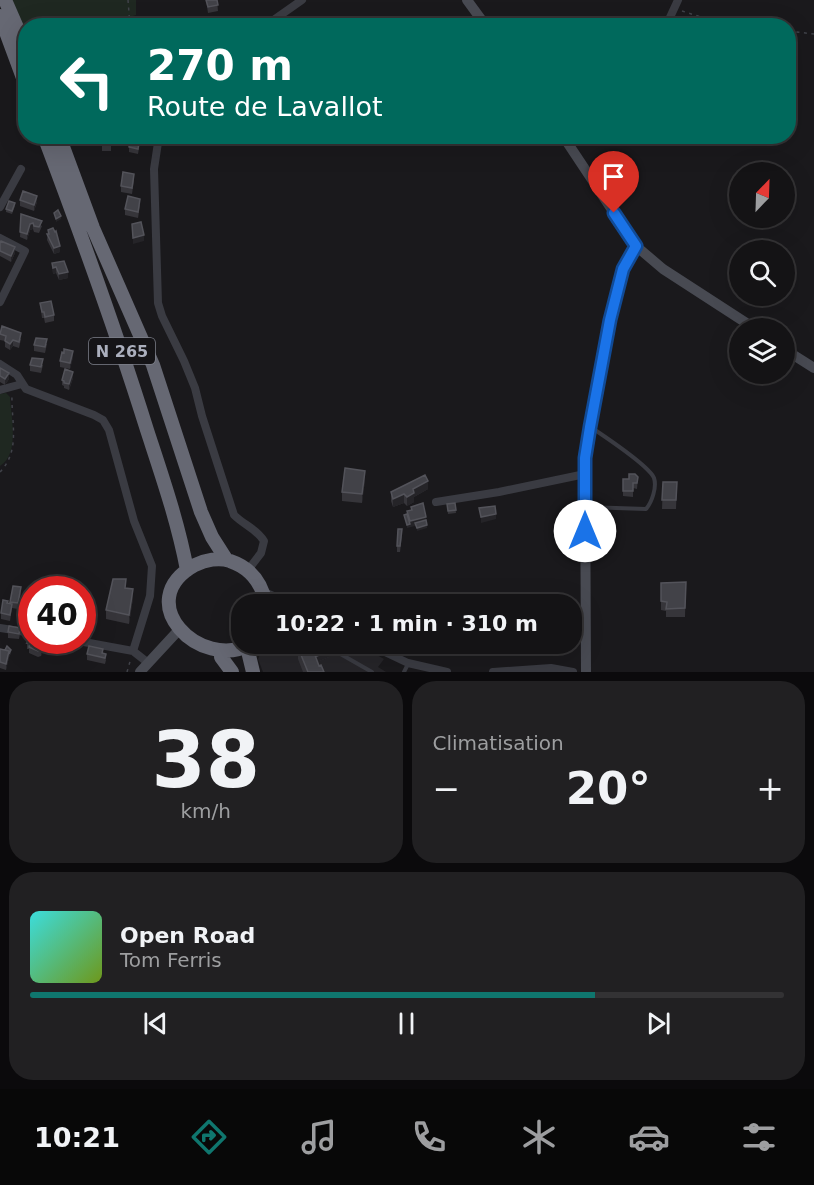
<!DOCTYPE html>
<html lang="fr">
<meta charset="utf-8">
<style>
:root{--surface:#141315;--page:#212022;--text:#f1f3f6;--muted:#9d9ea0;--line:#333234;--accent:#0f766e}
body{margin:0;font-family:"DejaVu Sans",sans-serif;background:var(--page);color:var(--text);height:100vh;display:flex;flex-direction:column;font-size:22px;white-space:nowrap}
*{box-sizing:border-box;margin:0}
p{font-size:20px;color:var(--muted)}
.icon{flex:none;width:33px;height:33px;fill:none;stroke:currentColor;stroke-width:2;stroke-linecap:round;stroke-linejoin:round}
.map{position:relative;height:672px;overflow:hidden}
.side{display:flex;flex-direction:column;gap:9px;padding:9px;background:#0b0a0c;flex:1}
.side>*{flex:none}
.hud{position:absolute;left:18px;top:18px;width:778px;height:126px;border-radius:24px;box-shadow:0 6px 24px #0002,0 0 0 2px var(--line);background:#00695c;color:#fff;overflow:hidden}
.needle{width:39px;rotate:23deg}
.tools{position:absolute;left:729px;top:162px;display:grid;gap:12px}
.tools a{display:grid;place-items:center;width:66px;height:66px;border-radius:50%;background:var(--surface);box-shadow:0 6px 24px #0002,0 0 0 2px var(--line);font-size:30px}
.speed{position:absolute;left:18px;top:576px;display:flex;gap:12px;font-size:30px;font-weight:700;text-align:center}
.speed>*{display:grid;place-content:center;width:78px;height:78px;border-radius:50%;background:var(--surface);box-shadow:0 6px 24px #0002,0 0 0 2px var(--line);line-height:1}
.speed .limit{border:9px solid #d22;background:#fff;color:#111}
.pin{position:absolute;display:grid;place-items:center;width:51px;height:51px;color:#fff;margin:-62px -26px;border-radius:50% 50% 50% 0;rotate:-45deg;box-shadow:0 0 6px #0007}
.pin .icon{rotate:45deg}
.me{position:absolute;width:66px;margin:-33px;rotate:0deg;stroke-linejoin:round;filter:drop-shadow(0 0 4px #0008)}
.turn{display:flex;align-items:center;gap:21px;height:126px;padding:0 30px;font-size:27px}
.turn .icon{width:78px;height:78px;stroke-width:2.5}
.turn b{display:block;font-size:42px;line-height:51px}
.big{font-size:45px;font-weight:600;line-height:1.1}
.side .tile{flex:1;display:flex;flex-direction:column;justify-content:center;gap:9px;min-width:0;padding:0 21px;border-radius:24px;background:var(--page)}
.side .dial{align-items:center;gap:0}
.dial b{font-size:78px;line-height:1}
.song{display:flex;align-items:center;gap:18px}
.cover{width:72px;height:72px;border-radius:9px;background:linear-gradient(135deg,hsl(180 70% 55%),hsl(80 70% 35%))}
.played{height:6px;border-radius:3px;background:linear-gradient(90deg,var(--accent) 75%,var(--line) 75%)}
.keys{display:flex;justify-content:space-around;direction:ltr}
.heat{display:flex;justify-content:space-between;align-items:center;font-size:33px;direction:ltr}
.side .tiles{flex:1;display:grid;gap:9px;grid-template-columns:1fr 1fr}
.tile:last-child{grid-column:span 2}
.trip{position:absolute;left:231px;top:594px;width:351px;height:60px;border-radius:24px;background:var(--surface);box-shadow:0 6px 24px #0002,0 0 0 2px var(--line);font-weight:600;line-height:60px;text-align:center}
.menu{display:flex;height:96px;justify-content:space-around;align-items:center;background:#080808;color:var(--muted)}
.menu .icon{width:42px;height:42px}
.menu .active{color:var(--accent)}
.menu b{font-size:27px;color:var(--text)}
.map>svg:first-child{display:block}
.built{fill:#262529}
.green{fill:#1f2821}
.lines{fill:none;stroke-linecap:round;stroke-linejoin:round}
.path{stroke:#404249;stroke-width:1.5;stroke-dasharray:3 4.5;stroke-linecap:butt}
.lane{stroke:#3a3b42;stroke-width:4}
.street{stroke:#3a3b42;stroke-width:8}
.secondary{stroke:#484a52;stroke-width:10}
.highway{stroke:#666873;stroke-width:14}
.wall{fill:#36353a}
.shaded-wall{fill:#252428}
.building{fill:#424248;stroke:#53535a;stroke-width:1.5}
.route-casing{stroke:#114b97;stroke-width:15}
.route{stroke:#1a73e8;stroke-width:10}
.labels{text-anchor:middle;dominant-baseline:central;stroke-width:6;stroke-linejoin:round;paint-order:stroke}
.shield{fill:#151417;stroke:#7e808b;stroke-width:1.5}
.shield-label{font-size:16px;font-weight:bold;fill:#abafbd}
</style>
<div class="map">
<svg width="814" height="672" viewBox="0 0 814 672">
<rect width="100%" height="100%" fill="#1a191c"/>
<path class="built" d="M265 644H357L384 659 378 667 386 672H263L258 659Z"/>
<path class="green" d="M13 0H136V15L105 25 26 26 25 47 10 10Z
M6 393 10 397C11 417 20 454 0 466V394Z"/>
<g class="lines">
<path class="path" d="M128 0 130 26
M682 11 704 18 745 26
M789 31 814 34
M0 472C21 450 11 422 12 394
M127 672 131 658"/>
<path class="lane" d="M586 507 646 509C652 502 657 487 654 478 649 466 604 436 592 428
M323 644 372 672
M404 672 408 664"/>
<path class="street" d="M265 26 302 0
M666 26 678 0
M159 136 154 169 158 303 162 316 184 361 195 388 202 416 234 515C245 526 256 528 264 541L261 553 248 570
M0 207 21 169
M0 238 25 251 0 302
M0 364 17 375 26 389 94 415 103 420 109 430 134 521 152 566 150 596 133 651
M0 390 22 384
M436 502 499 492 585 474
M264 592 292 604
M0 628 32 633
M73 640 133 651 147 662
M368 644 408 663 447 672
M493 672 551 668 573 672"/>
<path class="secondary" d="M467 0 486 26
M563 136 636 246 663 269 754 328
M784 349 814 368
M140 672 176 633
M586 672 585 458 610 320 623 269 636 246"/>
<path class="highway" d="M5 0 26 48
M0 16 26 86
M44 136C81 234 116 331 147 430 162 476 178 522 187 570
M59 136 93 228 153 365 201 512 212 537 226 559
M251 644C200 672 130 601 195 565 205 560 219 557 230 561 251 568 262 583 266 604
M247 647 253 672
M221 657 232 672"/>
</g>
<path class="wall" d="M206 0H217L218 11 208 13Z
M100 136H115V145H111V151H102V140Z
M140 142 138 154 129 152V147Z
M134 180 132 194 121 192V186Z
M20 200 37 202 34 211 20 206Z
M140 205 138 218 125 215V209Z
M15 206 12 214 6 212V209Z
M21 214 42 226 39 233 34 232 33 229 30 230 27 240 20 237Z
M48 230 60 252 54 254 47 240Z
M0 243 15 253 11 262 0 256Z
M52 263 68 278 59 280 56 273 53 274Z
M40 303 54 315V321L45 323 44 318H42Z
M0 333 21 339 19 348 13 346 10 350 5 347V341L0 340Z
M47 344 45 353 34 351V345Z
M73 357 70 369 60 367V361Z
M30 365H43L41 373 30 371Z
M0 368 9 379 5 385 0 382Z
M73 378 69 390 64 388V386L62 385V380Z
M638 477 637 489 633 488V497L623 496V479H629Z
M365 480 362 503 342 501V492Z
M663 482H677L676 509H662Z
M428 489 414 497V502L407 506 404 503 393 507 391 501V492Z
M455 503 456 513 448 514 447 504Z
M402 535 400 552H397V546Z
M686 582 685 617H666V611L661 610V583Z
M13 586 21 593 18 609 12 608 10 621 1 619V613L7 603H10Z
M126 588 133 598 129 624 106 619V610Z
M82 599 94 607 92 616 82 614Z
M8 632 20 634 19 639 8 638Z
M46 640V644L41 656 38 657 29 653V649H27V643Z
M53 640H74L72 651 67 649 66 652 58 647 57 650 53 649Z
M0 649 11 653 9 657 6 670 0 668Z
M299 650 329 657 317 662 319 666 324 672H303L298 659V653L299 652Z
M103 653 106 660 105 664 87 660V654Z"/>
<path class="shaded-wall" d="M37 196V202L34 211V205Z
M61 216V219L56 222V219Z
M33 223V229L30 230 27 240V234L30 224Z
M144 235V241L133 244V238Z
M60 246V252L54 254V248Z
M15 247V253L11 262V256Z
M56 267V273L53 274V268Z
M68 272V278L59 280V274Z
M13 340V346L10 350V344Z
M73 351V357L70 369V363Z
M73 372V378L69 390V384Z
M9 373V379L5 385V379Z
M365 471V480L362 503V494Z
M428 481V489L414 497V502L407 506V497L413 489Z
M404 494V503L393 507V499Z
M496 514V519L481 523V517Z
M426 517V523H415V526L407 528V525L410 524V521Z
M427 525V528L417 531V528Z
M21 587V593L18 609V603Z
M133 589V598L129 624V615Z
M45 640H46V644L41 656V650Z
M11 650V653L9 657 6 670V664L9 651Z
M329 651V657L317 662 315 655Z"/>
<path class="building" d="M206 0H217L218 5 208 7Z
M102 136H115V139H111V145H102Z
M131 136H140L138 149 129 147Z
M123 172 134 174 132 188 121 186Z
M23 191 37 196 34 205 20 200Z
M128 196 140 199 138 212 125 209Z
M9 201 15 203 12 211 6 209Z
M58 210 61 216 56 219 54 213Z
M21 214 42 221 39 227 34 226 33 223 30 224 27 234 20 232Z
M141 222 144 235 133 238 132 224Z
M53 228 55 232 56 231 60 246 54 248 47 234H49L48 230Z
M1 241 15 247 11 256 0 251V243Z
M64 261 68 272 59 274 56 267 53 268 52 263Z
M51 301 54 315 45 317 44 312H42L40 303Z
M2 326 21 333 19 342 13 340 10 344 5 341 6 336 0 334Z
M36 338 47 339 45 347 34 345Z
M64 349 73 351 70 363 60 361 62 352 64 353Z
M32 358 43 359 41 367 30 365Z
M0 368 9 373 5 379 0 376Z
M65 369 73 372 69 384 64 383V381L62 380Z
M345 468 365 471 362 494 342 492Z
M629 474H635L638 477 637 483H633V491H623V479H629Z
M425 475 428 481 413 489 414 493 407 497 404 494 393 499 391 492Z
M663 482H677L676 500H662Z
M423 503 426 517 410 521 407 511 412 510 411 507Z
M455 503 456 510 448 511 447 504Z
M495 506 496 514 481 517 479 508Z
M407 514 410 524 407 525 404 515Z
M426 520 427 525 417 528 415 523Z
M398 529H402L400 546H397Z
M113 579H126L125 588 133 589 129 615 106 610Z
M686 582 685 608 666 609 667 602 661 601V583Z
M13 586 21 587 18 603 10 602Z
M82 599 94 601 92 610 82 608Z
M3 600 8 601 7 603 12 604 10 615 1 613Z
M9 626 20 628 19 634 8 632Z
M31 638 32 640 39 641V640H45L41 650 38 651 29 647 30 643H27Z
M53 640H73L72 645 67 643 66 646 58 641 57 644 53 643Z
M313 645 317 654 315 655 319 666 321 665 324 672H308L299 650Z
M326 645 329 651 317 656 315 650Z
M7 646 11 650 9 654V651L5 650Z
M89 646 103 649 102 653 106 654 105 658 87 654Z
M0 649 9 651 6 664 0 662Z"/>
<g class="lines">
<defs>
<path id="route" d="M585 531V458L590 427 610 320 623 269 636 246 614 213"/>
</defs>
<use href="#route" class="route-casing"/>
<use href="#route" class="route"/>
</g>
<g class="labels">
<rect class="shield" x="89" y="338" width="66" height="26" rx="4.5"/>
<g class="shield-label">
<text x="122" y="351">N 265</text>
</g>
</g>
</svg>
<div class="tools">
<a><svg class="needle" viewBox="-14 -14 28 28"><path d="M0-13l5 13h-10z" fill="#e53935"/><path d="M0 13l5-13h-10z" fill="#9d9ea0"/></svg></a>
<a><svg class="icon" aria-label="search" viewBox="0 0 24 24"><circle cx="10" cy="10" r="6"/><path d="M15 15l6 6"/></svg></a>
<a><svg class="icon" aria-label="layers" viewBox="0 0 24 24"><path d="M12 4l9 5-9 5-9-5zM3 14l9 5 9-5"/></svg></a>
</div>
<div class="speed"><div class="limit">40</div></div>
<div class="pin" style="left:614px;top:213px;background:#d93025"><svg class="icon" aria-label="arrive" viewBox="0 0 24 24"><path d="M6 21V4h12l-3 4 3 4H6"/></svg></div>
<svg class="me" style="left:585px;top:531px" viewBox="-20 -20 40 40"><circle r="19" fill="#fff"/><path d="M0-13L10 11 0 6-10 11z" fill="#1a73e8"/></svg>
<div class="trip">10:22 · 1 min · 310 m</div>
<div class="hud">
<div class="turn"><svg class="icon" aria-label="left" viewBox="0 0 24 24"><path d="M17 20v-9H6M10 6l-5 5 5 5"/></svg><div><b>270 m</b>Route de Lavallot</div></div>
</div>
</div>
<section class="side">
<div class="tiles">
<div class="tile dial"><b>38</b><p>km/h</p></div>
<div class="tile"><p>Climatisation</p>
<div class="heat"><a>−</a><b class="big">20°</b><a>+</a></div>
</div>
<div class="tile">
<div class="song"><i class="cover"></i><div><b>Open Road</b><p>Tom Ferris</p></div></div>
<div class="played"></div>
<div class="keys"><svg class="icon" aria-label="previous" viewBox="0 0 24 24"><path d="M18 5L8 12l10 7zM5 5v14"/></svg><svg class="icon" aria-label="pause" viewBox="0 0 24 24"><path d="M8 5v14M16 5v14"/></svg><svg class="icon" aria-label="next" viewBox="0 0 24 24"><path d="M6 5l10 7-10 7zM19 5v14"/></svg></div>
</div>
</div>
</section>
<nav class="menu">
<b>10:21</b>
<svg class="icon active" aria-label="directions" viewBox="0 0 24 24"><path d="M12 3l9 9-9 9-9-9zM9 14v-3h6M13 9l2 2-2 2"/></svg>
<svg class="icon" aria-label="music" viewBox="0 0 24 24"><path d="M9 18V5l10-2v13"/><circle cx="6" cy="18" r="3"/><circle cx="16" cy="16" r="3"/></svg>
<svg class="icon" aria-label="phone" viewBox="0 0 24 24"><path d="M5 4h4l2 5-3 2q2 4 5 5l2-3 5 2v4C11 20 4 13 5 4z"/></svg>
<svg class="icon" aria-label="climate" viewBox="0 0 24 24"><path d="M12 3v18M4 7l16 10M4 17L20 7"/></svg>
<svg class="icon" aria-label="car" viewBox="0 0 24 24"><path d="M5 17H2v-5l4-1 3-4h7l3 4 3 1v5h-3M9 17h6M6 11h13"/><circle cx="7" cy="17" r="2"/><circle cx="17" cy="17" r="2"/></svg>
<svg class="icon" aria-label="filters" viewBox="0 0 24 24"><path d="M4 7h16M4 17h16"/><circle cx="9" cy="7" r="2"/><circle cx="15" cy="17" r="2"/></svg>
</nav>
